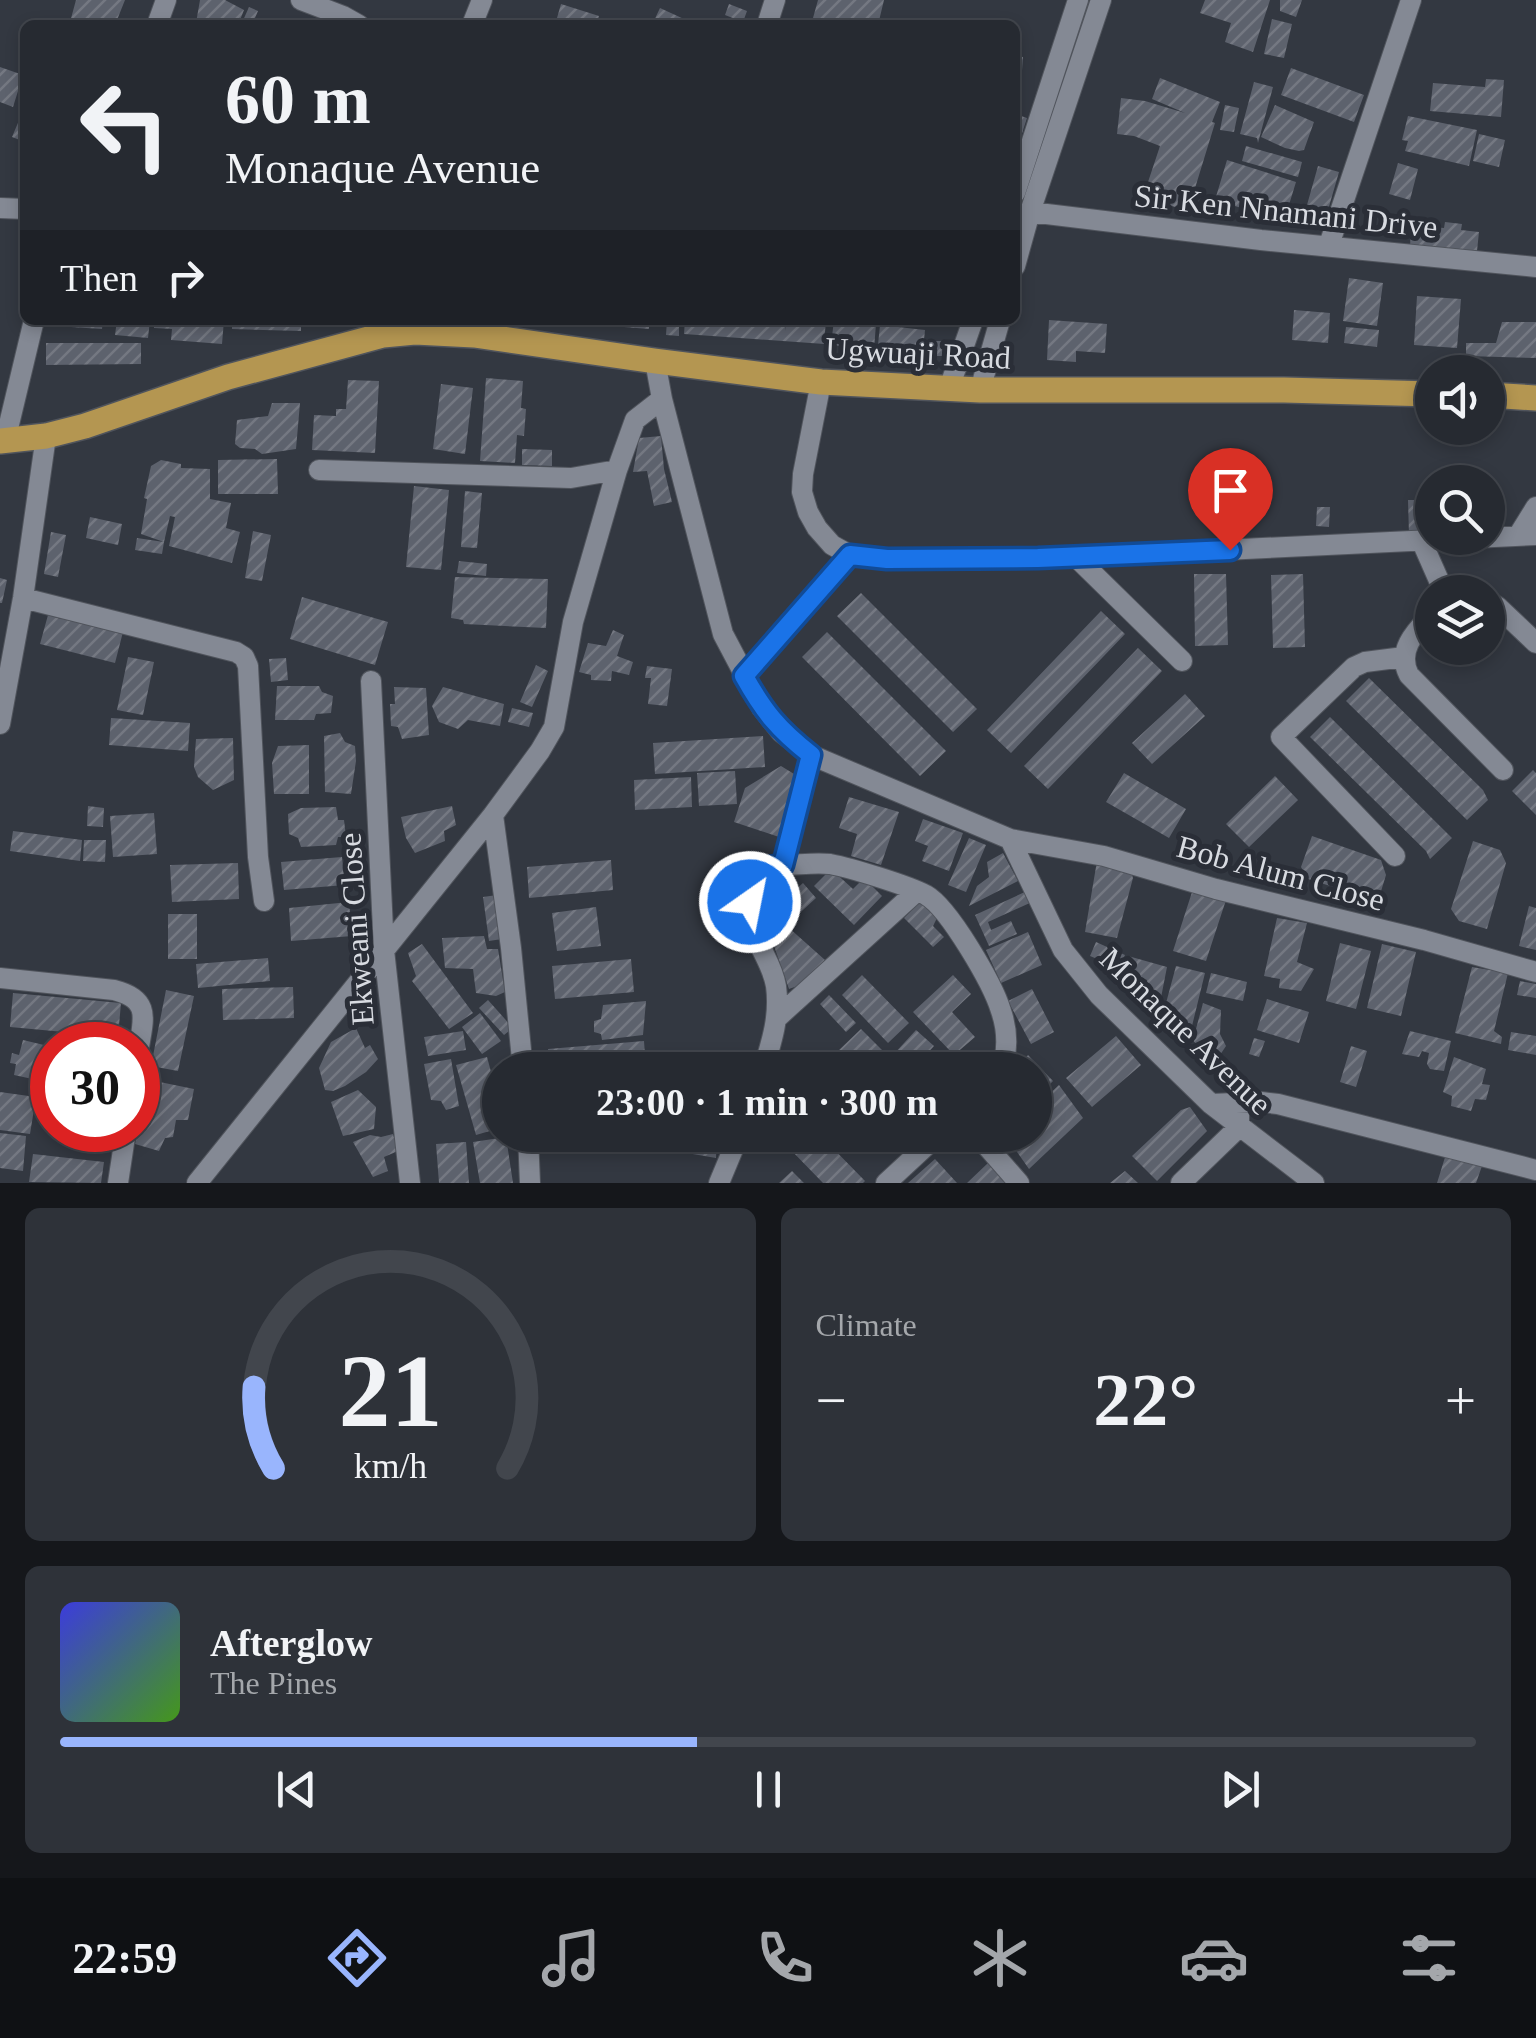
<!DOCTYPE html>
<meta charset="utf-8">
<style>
:root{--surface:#262a31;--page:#2e3239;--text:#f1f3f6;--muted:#a4a7ab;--line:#42464d;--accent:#99b5fd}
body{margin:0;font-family:Georgia,serif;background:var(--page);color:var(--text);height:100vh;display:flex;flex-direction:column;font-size:38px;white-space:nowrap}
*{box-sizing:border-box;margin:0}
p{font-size:32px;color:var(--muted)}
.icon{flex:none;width:55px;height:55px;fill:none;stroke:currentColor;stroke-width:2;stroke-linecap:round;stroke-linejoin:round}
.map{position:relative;height:1183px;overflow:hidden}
.drawer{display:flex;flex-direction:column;gap:25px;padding:25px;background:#15171b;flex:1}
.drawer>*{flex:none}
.hud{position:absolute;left:20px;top:20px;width:1000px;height:305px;border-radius:15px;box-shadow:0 5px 15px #0003,0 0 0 2px var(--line);background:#262a31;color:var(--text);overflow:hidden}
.buttons{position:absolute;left:1415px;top:355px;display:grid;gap:20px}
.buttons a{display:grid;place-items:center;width:90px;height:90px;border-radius:50%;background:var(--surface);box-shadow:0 5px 15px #0003,0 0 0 2px var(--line);font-size:50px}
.speed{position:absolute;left:30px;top:1022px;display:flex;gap:20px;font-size:50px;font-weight:700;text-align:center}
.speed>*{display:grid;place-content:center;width:130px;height:130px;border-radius:50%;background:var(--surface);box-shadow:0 5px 15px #0003,0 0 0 2px var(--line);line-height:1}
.speed .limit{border:15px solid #d22;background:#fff;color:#111}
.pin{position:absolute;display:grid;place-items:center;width:85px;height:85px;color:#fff;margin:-102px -42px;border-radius:50% 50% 50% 0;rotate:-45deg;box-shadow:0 0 10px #0007}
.pin .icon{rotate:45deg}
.me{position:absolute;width:110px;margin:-55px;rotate:33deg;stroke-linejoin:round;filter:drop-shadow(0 0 8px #0008)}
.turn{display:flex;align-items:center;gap:35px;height:210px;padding:0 40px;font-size:45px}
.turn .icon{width:130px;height:130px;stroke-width:2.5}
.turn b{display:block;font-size:70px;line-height:85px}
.then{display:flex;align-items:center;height:95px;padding:0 40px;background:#0003;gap:20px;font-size:38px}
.big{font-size:75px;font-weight:700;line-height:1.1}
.drawer .widget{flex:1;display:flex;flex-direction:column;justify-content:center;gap:15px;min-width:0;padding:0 35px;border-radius:15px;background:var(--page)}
.drawer .dial{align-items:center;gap:0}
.dial svg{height:260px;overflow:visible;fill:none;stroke:var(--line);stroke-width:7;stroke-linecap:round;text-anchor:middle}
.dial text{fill:var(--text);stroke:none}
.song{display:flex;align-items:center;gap:30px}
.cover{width:120px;height:120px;border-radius:15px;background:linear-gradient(135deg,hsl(240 70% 55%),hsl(100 70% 35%))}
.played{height:10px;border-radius:5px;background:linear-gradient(90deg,var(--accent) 45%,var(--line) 45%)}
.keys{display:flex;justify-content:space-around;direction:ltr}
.heat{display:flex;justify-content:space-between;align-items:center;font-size:55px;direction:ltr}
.drawer .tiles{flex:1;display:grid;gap:25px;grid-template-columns:1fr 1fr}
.widget:last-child{grid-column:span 2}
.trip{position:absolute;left:482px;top:1052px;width:570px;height:100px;border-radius:50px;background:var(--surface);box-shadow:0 5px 15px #0003,0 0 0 2px var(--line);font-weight:700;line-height:100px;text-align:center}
.tabs{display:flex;height:160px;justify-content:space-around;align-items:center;background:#0f1114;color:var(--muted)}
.tabs .icon{width:70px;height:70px}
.tabs .selected{color:var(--accent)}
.tabs b{font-size:45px;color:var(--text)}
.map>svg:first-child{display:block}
.building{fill:url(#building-hatch)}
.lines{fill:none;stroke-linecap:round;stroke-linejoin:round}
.minor-casing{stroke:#50545c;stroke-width:22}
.major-casing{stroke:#50545c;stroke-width:28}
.minor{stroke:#848994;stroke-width:20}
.major{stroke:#b49651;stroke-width:25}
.route-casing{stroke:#114b97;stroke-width:25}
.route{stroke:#1a73e8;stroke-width:18}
.labels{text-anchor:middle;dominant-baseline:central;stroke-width:10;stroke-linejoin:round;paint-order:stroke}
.street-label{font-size:32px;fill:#d8dbe1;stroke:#2a2e37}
</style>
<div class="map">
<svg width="1536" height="1183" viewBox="0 0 1536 1183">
<defs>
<pattern id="building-hatch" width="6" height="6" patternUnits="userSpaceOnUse" patternTransform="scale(2.5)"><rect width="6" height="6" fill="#5d626d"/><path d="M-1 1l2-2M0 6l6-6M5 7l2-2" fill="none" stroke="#747882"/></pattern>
</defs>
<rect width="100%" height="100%" fill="#333841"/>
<path class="building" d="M76 0H125L115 25H90L70 22Z
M200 0H225L244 10 238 25H201L196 23Z
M818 0H884L878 25H840L813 18Z
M1205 0H1270L1253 52 1225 42 1231 23 1200 13Z
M1280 0H1302L1296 17 1280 11Z
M561 4 599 16 596 25H555Z
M729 4 747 11 743 22 725 15Z
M249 7 258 11 252 25H241Z
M660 8 697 25H652Z
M1272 19 1292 24 1284 58 1264 54Z
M1015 56 1023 57 1021 84 1015 83Z
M0 67 23 75 13 107 0 102Z
M1291 68 1364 95 1354 122 1281 95Z
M1160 78 1220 102 1212 122 1215 123 1188 211 1143 197 1160 146 1134 136 1117 134 1121 98 1145 101 1185 113 1152 99Z
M1486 79 1504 80 1501 117 1430 111 1433 83 1485 87Z
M1254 82 1273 87 1258 143 1257 138 1240 134Z
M1225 105 1239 108 1234 132 1220 130Z
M1275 105 1314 122 1304 150 1299 151 1285 148 1261 137Z
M1015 114 1027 118 1016 152H1015Z
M1408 116 1477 130 1469 166 1405 151 1408 141 1402 140Z
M20 118 25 120V142L12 137Z
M1479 134 1505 140 1499 167 1473 161Z
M1246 146 1302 162 1298 177 1242 161Z
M1227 160 1296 182 1284 221 1215 200Z
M1398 163 1418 169 1410 200 1389 194Z
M1318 166 1339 172 1326 217 1305 212Z
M1445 222 1462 224 1461 230 1479 232 1477 251 1410 245 1412 225 1444 228Z
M1349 278 1383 283 1377 326 1343 321Z
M1417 296 1461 299 1457 348 1414 345Z
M1294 310 1330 313 1328 343 1292 340Z
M72 320H103L102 329 71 327Z
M117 320H150L148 338 115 335Z
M155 320H224L222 344 171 340 172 329 154 328Z
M232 320H301V331L232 329Z
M575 320H649V329L574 323Z
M667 320H679V336L666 335Z
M685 320H785V331L786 320H826L824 344 684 334Z
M834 320 876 324 874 349 831 345Z
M1049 320 1107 324 1105 353 1076 351V362L1047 360Z
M1502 322H1536V358L1466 356V343H1496Z
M880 325 925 330 923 350 878 345Z
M1346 327 1379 330 1377 347 1344 343Z
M929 341H948V356H929Z
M46 343H141V364L46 365Z
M486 378 523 381 521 408 526 409 524 436 517 435 515 463 480 461Z
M348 380 379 381 375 453 312 450 314 415 336 416V409H346Z
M441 384 473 388 465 454 433 449Z
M272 403H300L296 449 262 454 255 449 240 448 235 444 237 420 268 416Z
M661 436 664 469 672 502 654 506 647 471 633 472 639 438Z
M522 449 552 450V466L522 465Z
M277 459 278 494H218V460Z
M161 460 181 464V468L210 469V499L231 503 226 528 240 532 232 563 169 546 175 517 170 516 164 542 141 534 147 499 144 498 151 466Z
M414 486 449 490 441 570 406 567Z
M465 491 482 493 477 548 461 547Z
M1408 500H1432V535H1409Z
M1317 507H1330L1329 527 1316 526Z
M90 517 122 524 118 545 86 538Z
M253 531 271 535 262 581 245 578Z
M51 532 66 535 58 577 44 574Z
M137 538 164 542 162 554 135 550Z
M459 561 487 564 486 576 457 573Z
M1194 574H1226L1228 645 1195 646Z
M1303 574 1305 647 1273 648 1271 575Z
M455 577 548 579 546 628 464 624 463 620 451 618Z
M0 578 7 580 2 603H0Z
M861 593 977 709 953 732 837 616Z
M302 597 388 622 375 665 290 639Z
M1101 611 1125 634 1011 753 987 730Z
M63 612 124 628 115 663 40 644 48 615 61 619Z
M613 630 624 635 617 656 633 662 629 675 612 671 611 681 591 680V675L579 672 588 643 606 646Z
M827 632 946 751 920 776 802 657Z
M1138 648 1162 671 1048 789 1024 766Z
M128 657 154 662 143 715 117 710Z
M286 658 288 680 271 682 269 659Z
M536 665 548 671 532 707 520 702Z
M647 666 672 669 667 706 648 704 651 678H645Z
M1369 678 1483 790 1488 800 1467 820 1346 701Z
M277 686H319L322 692 333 696 331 713 316 714 314 720H275Z
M394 687 426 688 429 735 402 739 398 727 391 726 390 704H395Z
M443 687 504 704 500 726 468 720 458 729 439 722 432 706Z
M1185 694 1205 716 1152 764 1132 743Z
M512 708 533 713 529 727 508 722Z
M1330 717 1452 838 1430 859 1426 851 1310 737Z
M111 718 190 723 188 751 109 745Z
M340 733 345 742 355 746 356 761 351 794 325 792 324 736Z
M763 736 765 767 655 774 653 743Z
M233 738 234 780 213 790 198 777 194 767 196 739Z
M309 745V794H274L272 763 278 746Z
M781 766 799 777 779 837 734 822 745 788Z
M1533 770 1536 773V815L1512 791Z
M735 771 737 804 699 806 697 773Z
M1124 773 1186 809 1169 838 1106 802Z
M1275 776 1298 800 1249 847 1226 824Z
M691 777 692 807 635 810 634 780Z
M849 797 899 812 881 865 851 856 857 834 839 828Z
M88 806 104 808 103 827 87 826Z
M452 806 456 825 444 831 445 841 415 853 406 838 401 817Z
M336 807 338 820H344L346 837H338L336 845 301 847 298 838 289 834 288 814 301 808Z
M154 813 157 854 113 857 110 816Z
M923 819 963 833 949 871 922 861 928 846 915 841Z
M13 831 82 840 80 861 10 851Z
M1312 836 1381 860 1386 875 1378 901 1308 879 1301 867Z
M969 838 986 845 966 892 948 885Z
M84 840H106L105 862 83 861Z
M1473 841 1500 850 1506 863 1487 929 1459 921 1451 909Z
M1003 853 1018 881 969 906 977 886 989 877 987 862Z
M342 857 345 885 284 890 281 862Z
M611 860 613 890 529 898 527 867Z
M1097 861 1130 869 1133 878 1117 938 1085 932Z
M238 863 239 899 172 902 170 865Z
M831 869 853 889 864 878 882 896 854 925 814 886Z
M803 883 816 898 790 922 776 907Z
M1193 889 1226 900 1206 961 1173 951Z
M1027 891 1032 902 988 922 991 930 1011 921 1017 934 989 946 975 915Z
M497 895 502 939 489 941 483 897Z
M349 902 352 936 291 941 289 908Z
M920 902 937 918 933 926 944 937 933 947 904 918Z
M1529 906 1536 908V950L1519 946Z
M596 907 601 946 557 951 552 913Z
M168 914H197V959H168Z
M1277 918 1307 923 1297 962 1314 969 1301 991 1279 988 1280 979 1264 976Z
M788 927 825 960 803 984 789 989 775 949 776 940Z
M1028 932 1042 965 1001 983 986 950Z
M484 936 487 949H498L505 992 496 996 476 993 473 969 445 968 442 938Z
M1096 942 1125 955 1119 968 1090 956Z
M1340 943 1371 951 1356 1009 1326 1001Z
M422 944 473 1013 449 1029 412 981 416 976 408 953Z
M1382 944 1416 952 1401 1016 1367 1008Z
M1128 956 1167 967 1158 1013 1142 1001 1147 980 1124 970Z
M268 958 270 981 198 988 196 964Z
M631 959 634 992 555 999 552 966Z
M1176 966 1205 973 1192 1026 1162 1018Z
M1472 967 1508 973 1494 1031 1502 1037 1501 1044 1455 1033Z
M1211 973 1247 982 1243 1001 1206 993Z
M862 975 909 1023 888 1043 842 995Z
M953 975 971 994 952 1012 975 1037 954 1055 913 1012Z
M1520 981 1536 984V998L1517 995Z
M293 987 294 1018 223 1020 222 989Z
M1032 989 1054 1032 1031 1044 1008 1001Z
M166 990 194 996 178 1071 151 1066Z
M13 993 121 1003 118 1037 10 1027Z
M829 995 856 1023 846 1032 820 1004Z
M1267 999 1309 1012 1299 1043 1257 1030Z
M488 1000 513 1028 504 1035 479 1008Z
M646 1001 643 1035 602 1040 601 1034 594 1032V1021L601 1019 603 1005Z
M1203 1003 1221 1010 1220 1034 1226 1046 1218 1058 1201 1051 1193 1040Z
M480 1013 501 1041 482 1054 462 1027Z
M356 1028 365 1048 370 1045 378 1059 366 1072 345 1086 333 1091 325 1090 319 1068 331 1042Z
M861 1029 886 1054 869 1070H852L836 1053Z
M916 1030 934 1046 912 1070H909L893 1055Z
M463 1031 466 1050 428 1056 424 1037Z
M1410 1031 1451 1041 1444 1071 1430 1069 1427 1064 1429 1053 1422 1051 1419 1057 1402 1054Z
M1511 1032 1536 1036V1055L1508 1050Z
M1116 1036 1141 1065 1092 1107 1066 1078Z
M1254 1038 1265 1041 1259 1057 1249 1054Z
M23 1040 44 1045 37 1080 14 1075 16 1064 10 1063 12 1053 19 1055Z
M644 1041 646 1070H550L548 1049Z
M1351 1046 1367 1051 1356 1087 1340 1082Z
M51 1048H52V1083L44 1082Z
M1028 1055 1053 1081 1044 1090 1035 1081V1070H1025L1019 1064Z
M487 1057 500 1105V1128L476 1135 456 1065Z
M1454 1057 1486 1069 1482 1084 1490 1085 1486 1100 1475 1099 1471 1111 1451 1106 1452 1096 1443 1092Z
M451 1059 459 1106 446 1110 441 1101 431 1100 424 1064Z
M150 1080 194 1089 188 1120H176L173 1137 165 1138 159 1151 135 1144Z
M1059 1085 1083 1118 1029 1169 1010 1142 1007 1135H1035V1108Z
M358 1090 376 1107 374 1129 343 1136 331 1102Z
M0 1092 36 1097 30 1134 0 1130Z
M1190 1107 1207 1131 1157 1181 1132 1156 1181 1110Z
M0 1133 26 1136 23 1171 0 1168Z
M393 1134 398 1151 384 1157 388 1171 373 1177 353 1142 370 1135 381 1137Z
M674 1135H717L716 1158 681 1152 682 1141 674 1140Z
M800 1135H820L865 1181 863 1183H823L788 1147Z
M506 1137 513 1183H480L473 1142Z
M466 1142 469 1183H439L436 1144Z
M33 1154 104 1162 101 1183 29 1182Z
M1446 1154 1482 1166 1476 1183H1437Z
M935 1159 957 1183H908Z
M988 1163 1006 1183H967Z
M792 1171 804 1183H779Z
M1125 1171 1138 1183H1110Z"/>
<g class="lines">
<defs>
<path id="minor" d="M301 0 343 16 359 25
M157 25 166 0
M472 25 482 0
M767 25 775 0
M1015 193 1078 0
M0 208 25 209
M1030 212 1261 240 1536 267
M1329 245 1411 0
M1015 266 1030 212 1101 0
M655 361 662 399 723 634 762 708 781 732 811 755 1010 839 1063 950 1099 995 1211 1104 1314 1183
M821 382 803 474 802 492 808 512 817 528 832 545 850 555 887 559 1076 557 1536 535
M949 388 973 320
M980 390 1000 320
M5 441 34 320
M319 470 571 478 617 470
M1518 536 1536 507
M1422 542 1444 592
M1076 557 1182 661
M1466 592H1474
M23 598 236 652 244 657 248 666 258 857 264 901
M1488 601 1498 607 1536 643
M1432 614C1416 631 1396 650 1409 675L1503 770
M744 676 850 555
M371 681 384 950 410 1183
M0 724 23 598 46 436
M493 815 511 948 523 1070
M1010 839 1104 856 1216 889 1424 940 1536 972
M1395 856 1281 737 1354 667 1365 662 1404 657
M783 865C798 865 815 862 830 864 851 868 907 885 926 895 949 908 993 984 1001 1011 1007 1028 1010 1056 998 1070
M0 978 114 990C154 1000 142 1022 138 1054
M778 1017 917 891
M763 1070C772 1041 780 1016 776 986 773 967 762 953 756 936 745 903 740 868 783 865L811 755
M1211 1104 1261 1102 1278 1104 1536 1170
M528 1135 530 1183
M977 1135 1019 1183
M118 1183 126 1130
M197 1183 493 815 540 751 554 727 573 622 617 470 635 420 662 399
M719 1183 739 1135
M886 1183 938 1135
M1181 1183 1239 1127V1115"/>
<path id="major" d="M1488 395 1536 398
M0 441 46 436 85 426 228 377 383 335 415 332 474 335 655 361 821 382 980 390H1284L1432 394"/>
</defs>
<use href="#minor" class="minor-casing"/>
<use href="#major" class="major-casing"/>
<use href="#minor" class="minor"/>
<use href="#major" class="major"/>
</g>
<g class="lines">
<defs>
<path id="route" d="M750 902C747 876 757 867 783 865L811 755C778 729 764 712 744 676L850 555 887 559 1038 558 1230 550"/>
</defs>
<use href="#route" class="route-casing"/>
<use href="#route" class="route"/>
</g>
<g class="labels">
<g class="street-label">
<text transform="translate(1286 211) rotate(6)">Sir Ken Nnamani Drive</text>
<text transform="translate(918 353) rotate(3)">Ugwuaji Road</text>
<text transform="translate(1281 873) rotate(15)">Bob Alum Close</text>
<text transform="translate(356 929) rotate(-94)">Ekweani Close</text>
<text transform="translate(1186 1031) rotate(44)">Monaque Avenue</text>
</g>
</g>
</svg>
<div class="buttons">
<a><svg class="icon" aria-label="sound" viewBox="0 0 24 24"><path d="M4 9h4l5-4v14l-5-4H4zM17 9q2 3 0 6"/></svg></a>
<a><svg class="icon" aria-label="search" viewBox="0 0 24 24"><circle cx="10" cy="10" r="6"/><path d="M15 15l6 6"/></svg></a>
<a><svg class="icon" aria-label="layers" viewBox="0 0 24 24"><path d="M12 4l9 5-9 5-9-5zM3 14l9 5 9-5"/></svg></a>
</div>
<div class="speed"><div class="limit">30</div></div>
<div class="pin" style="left:1230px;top:550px;background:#d93025"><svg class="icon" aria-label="arrive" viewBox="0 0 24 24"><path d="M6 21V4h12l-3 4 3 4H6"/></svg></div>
<svg class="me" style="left:750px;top:902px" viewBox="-20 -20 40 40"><circle r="17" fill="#1a73e8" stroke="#fff" stroke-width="3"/><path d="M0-11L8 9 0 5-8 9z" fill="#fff"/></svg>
<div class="trip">23:00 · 1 min · 300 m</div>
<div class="hud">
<div class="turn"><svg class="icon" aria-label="left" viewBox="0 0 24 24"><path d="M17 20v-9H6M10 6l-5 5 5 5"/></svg><div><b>60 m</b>Monaque Avenue</div></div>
<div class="then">Then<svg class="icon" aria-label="right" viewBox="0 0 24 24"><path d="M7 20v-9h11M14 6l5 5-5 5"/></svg></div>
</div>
</div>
<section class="drawer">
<div class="tiles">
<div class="widget dial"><svg viewBox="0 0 100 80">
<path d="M14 69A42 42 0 1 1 86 69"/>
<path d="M14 69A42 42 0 0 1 8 44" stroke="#99b5fd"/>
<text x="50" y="56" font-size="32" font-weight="700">21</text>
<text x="50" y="72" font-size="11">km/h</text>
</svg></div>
<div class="widget"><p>Climate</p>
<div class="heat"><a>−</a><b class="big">22°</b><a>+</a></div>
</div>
<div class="widget">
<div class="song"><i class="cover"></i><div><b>Afterglow</b><p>The Pines</p></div></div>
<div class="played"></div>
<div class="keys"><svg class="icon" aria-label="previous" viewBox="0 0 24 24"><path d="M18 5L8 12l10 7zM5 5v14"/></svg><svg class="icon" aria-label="pause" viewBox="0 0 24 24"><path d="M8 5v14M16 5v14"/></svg><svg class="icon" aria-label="next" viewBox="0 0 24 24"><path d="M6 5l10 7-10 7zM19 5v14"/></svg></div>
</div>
</div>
</section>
<nav class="tabs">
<b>22:59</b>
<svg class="icon selected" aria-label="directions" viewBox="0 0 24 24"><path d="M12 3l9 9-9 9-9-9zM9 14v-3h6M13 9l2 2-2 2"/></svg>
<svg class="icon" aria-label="music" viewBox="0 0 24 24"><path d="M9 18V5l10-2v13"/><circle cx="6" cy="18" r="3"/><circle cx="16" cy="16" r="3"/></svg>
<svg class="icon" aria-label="phone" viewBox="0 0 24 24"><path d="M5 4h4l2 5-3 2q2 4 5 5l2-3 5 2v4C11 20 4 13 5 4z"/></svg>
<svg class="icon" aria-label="climate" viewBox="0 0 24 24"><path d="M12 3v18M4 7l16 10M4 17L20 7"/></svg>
<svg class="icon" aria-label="car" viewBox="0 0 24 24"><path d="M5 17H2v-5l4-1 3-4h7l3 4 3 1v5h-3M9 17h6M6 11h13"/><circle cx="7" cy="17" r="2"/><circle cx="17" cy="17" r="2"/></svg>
<svg class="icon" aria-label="filters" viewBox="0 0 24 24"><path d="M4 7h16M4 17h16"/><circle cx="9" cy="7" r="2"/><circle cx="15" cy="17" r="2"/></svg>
</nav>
